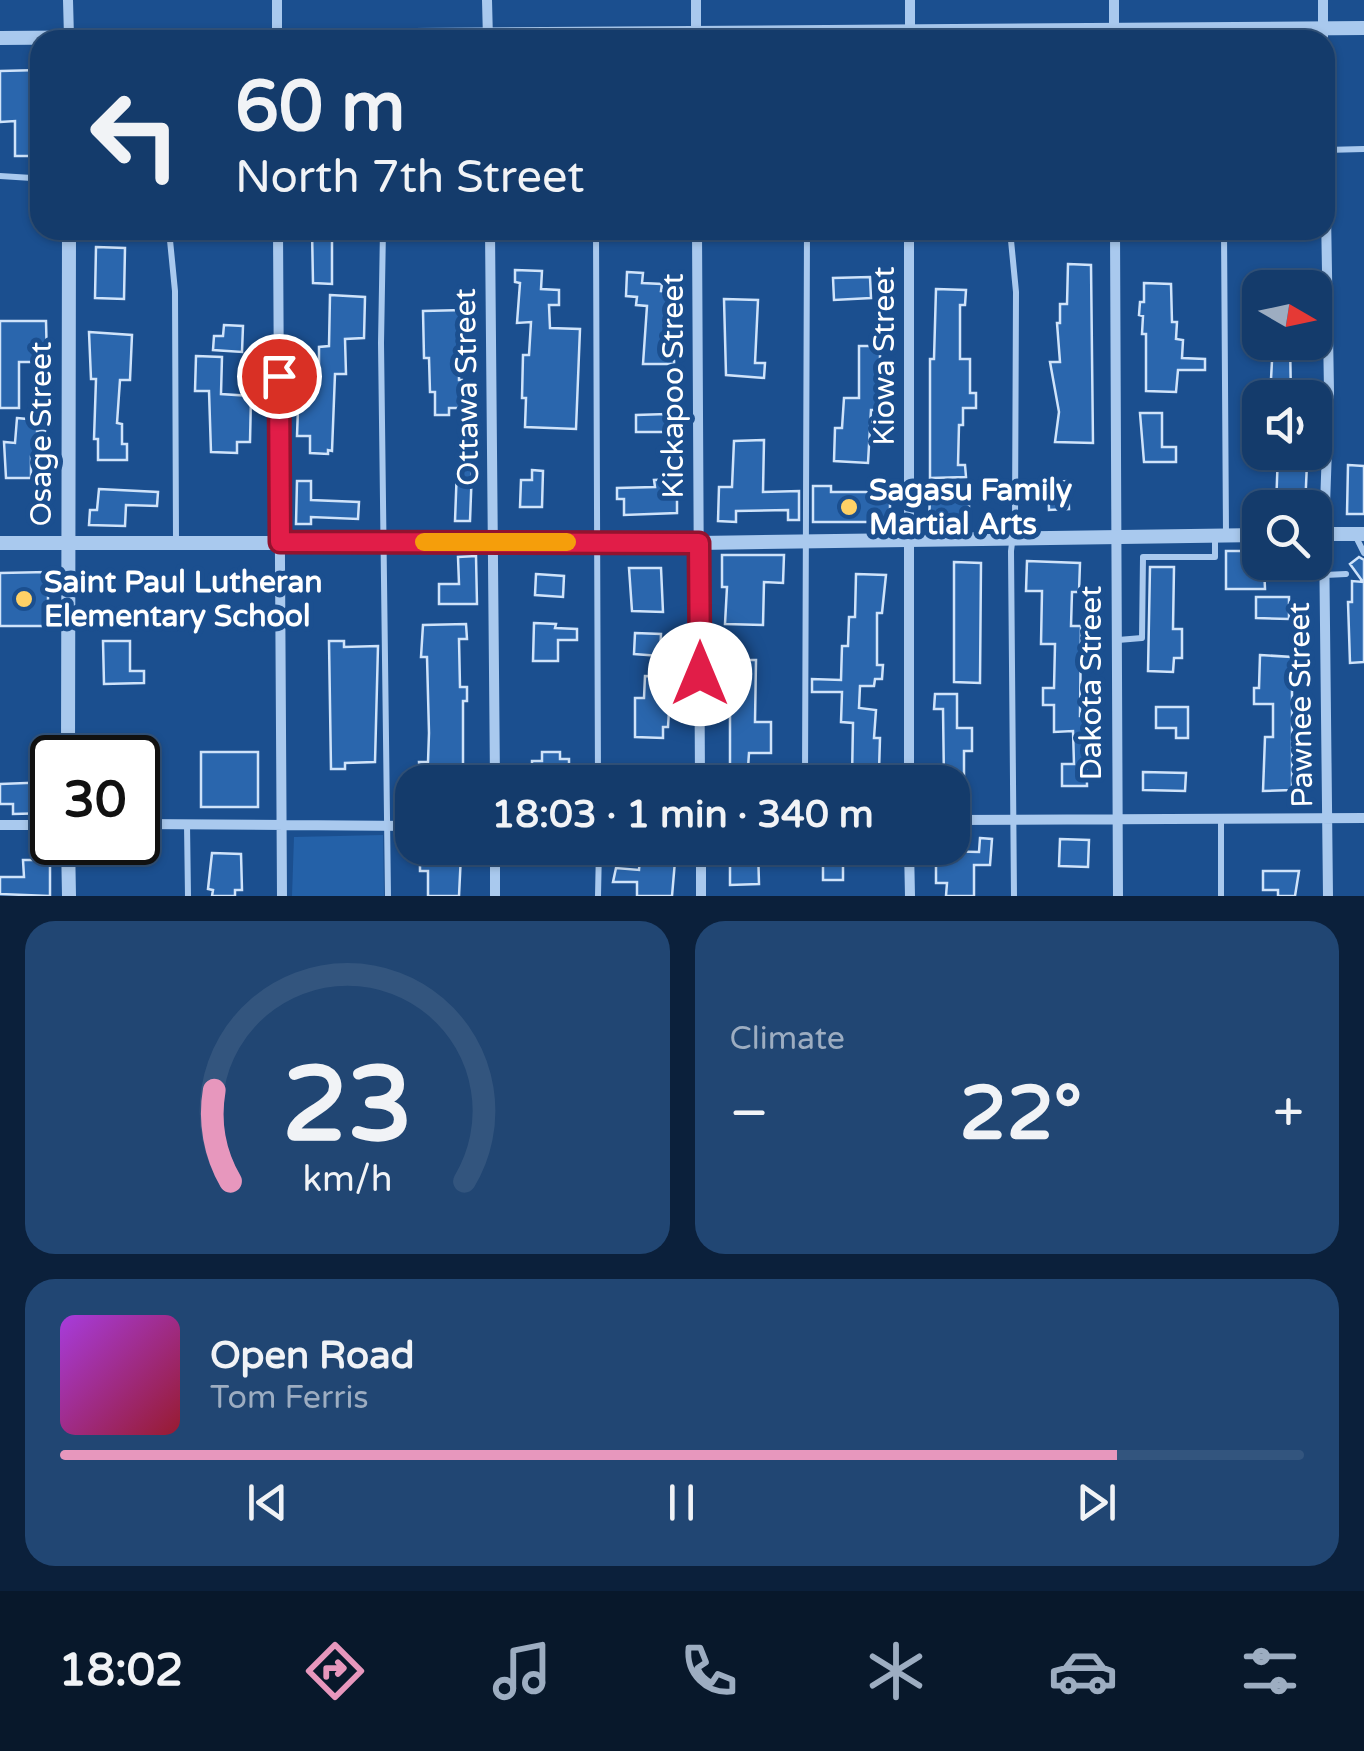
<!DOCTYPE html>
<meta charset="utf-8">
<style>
:root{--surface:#143b6b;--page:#214673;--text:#f1f3f6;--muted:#9dadc1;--line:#33557e;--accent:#e797bd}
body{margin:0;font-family:"Varela Round",sans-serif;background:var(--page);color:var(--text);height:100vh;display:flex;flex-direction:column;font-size:38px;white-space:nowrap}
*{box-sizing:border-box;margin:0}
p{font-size:32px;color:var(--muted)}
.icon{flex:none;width:55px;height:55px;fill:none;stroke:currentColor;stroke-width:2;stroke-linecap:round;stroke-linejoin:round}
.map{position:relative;height:896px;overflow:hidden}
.details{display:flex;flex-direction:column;gap:25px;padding:25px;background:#0b203b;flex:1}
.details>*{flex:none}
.top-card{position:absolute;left:30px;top:30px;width:1305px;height:210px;border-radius:30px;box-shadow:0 2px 8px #0004,0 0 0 2px var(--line);background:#143b6b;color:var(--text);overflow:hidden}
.needle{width:65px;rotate:99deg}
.buttons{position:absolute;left:1242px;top:270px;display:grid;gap:20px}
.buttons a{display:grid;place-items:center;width:90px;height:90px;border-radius:20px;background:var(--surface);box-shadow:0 2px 8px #0004,0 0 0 2px var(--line);font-size:50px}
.speed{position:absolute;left:30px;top:735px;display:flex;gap:20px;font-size:50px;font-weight:700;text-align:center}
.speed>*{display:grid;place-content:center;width:130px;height:130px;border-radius:50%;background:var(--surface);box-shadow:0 2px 8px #0004,0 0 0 2px var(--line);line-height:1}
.speed .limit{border:5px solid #111;border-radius:15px;background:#fff;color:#111}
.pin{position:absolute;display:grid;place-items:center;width:85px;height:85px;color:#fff;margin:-42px;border:5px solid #fff;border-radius:50%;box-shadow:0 2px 10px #0007}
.me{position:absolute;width:110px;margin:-55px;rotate:0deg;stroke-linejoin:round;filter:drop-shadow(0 0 8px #0008)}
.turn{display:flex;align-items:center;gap:35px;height:210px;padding:0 40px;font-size:45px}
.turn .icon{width:130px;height:130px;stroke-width:2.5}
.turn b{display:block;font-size:70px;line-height:85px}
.big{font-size:75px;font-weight:700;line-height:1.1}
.details .widget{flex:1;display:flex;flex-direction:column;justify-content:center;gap:15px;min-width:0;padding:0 35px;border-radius:30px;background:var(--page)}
.details .dial{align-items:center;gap:0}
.dial svg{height:260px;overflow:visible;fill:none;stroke:var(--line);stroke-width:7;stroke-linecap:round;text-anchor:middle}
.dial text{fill:var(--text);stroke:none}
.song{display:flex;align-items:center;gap:30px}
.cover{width:120px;height:120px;border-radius:15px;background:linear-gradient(135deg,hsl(280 70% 55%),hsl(350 70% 35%))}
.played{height:10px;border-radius:5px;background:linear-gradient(90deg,var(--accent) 85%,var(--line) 85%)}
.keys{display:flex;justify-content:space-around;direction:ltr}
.heat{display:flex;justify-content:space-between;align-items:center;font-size:55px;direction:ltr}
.details .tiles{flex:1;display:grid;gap:25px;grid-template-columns:1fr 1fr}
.widget:last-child{grid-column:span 2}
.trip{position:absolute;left:395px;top:765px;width:575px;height:100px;border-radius:30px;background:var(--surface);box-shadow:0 2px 8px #0004,0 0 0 2px var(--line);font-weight:700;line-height:100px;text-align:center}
.tabs{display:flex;height:160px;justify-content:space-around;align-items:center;background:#08182b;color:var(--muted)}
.tabs .icon{width:70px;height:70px}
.tabs .on{color:var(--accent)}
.tabs b{font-size:45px;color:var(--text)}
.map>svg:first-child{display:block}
.green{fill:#2461a8}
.building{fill:#2a66ad;stroke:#cfe3fa;stroke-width:2.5}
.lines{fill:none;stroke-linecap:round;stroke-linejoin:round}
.service{stroke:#a9c9ee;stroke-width:6}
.minor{stroke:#a9c9ee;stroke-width:10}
.tertiary{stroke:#a9c9ee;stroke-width:14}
.route-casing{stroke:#92132f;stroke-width:25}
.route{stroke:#e11d48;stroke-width:18}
.slow{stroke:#f59e0b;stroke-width:18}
.poi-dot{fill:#ffd166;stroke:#1b4f8f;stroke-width:4}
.labels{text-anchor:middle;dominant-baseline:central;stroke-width:10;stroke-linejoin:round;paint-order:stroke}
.street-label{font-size:30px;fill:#fff;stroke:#1b4f8f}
.poi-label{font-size:30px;font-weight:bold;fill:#fff;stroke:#1b4f8f;text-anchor:start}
</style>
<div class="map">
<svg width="1364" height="896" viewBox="0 0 1364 896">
<rect width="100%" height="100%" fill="#1b4f8f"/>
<path class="green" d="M383 835 384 896H292L294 837Z"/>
<path class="building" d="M40 70V156H15V121L0 122V71Z
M312 230H332V284L313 283Z
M96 247 125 248 124 299 95 298Z
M1068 264 1091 265 1093 443 1055 442 1059 412 1050 362H1060L1057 323H1060V304H1067Z
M515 270 542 271 541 289 559 290V305H549L550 328 580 329 576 429 525 427 526 398H522L523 355H529L531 322 517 323 520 283 515 282Z
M627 272 643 273 642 283 662 284 661 291 677 292 674 364H643L647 306 636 305 637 297 626 296Z
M870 277 871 298 834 300 833 278Z
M1144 283 1171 284 1172 322H1177L1176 339 1183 340 1182 358 1205 359V370H1178L1176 392 1146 391V334H1142L1143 316 1139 315 1140 302H1144Z
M936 289 966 290 965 305H960V359H970V393H976V408H963V425H959L958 465H965L966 477 930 478V359H934Z
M330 295 365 297 364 338 345 339 346 374H335L332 451 328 450V454L310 453V436H297L298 408 302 409V364H319V347L329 346Z
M724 299 758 300 755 363H765L764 378 726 375Z
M464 310V322H459V380H462L464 408H449V415H435V392H430L429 358H424L423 311Z
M0 321H46L47 362H19V408H0Z
M224 325 243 326 242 352 213 350 214 336H223Z
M89 332 132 335 130 380H120L117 423 122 424V444H127V460H98V439H94L96 379H91Z
M1273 342H1290L1291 398H1270Z
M859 346H880V410H871L868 463 834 461 835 428H842L844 398H859Z
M196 356 222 357 221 394 251 396 250 442H237V453L211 452 209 391H195Z
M1140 413H1162V447H1176V462H1144Z
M667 414V432H636V415Z
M17 418 37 420V431H45L39 458 31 457V478H6L4 442 15 443Z
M764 440 763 492 799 491V520H788V510L736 511V522L718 521 719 487H732L734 441Z
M1278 452H1293V463H1307L1305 508H1276Z
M1348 465 1364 466V514H1347Z
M457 467 472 468 470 521H455Z
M532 470 543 471 542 507H520L521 480H532Z
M677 479V513L624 515V499H617V488L655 487 654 480Z
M297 481H311V500L359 502 358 519 311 517V524H296Z
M1068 481 1069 509 1049 510 1048 482Z
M813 486H831V492H890V522H813Z
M99 489 158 492 157 506 126 505 125 526 89 525 90 510H97Z
M930 500H969V518L929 517Z
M1226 551H1251L1250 566H1264L1265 589H1226Z
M722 555H784L783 583 764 582 763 625 725 624 727 587H722Z
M476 556 477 604H439V584H459L458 557Z
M1359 557 1364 560V662L1350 663 1348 602H1352V581L1363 582 1350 564Z
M1027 561 1080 563 1079 592H1072L1071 626H1081L1080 716H1086L1087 786H1062V764H1074L1073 731 1054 732V705H1043V688H1054L1055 644H1041L1042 591H1026Z
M954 562 981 563 980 683 954 682Z
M1150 567H1174L1173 629H1182V658H1174L1173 672 1148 671Z
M629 568H661L663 612 632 611Z
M48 572V626H0V573Z
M536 574 564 576 563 597 535 595Z
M856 574 886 575 882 613H877V665H883L882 679H875L874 686H860L859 708 876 710 874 738H880L879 771H882V782H863V778H852L853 723 841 722 842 692H812V679L841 680 842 646H848L849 617H855Z
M1256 597H1289V619L1256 618Z
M534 623 556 624 555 628 577 629V640H558V661H533Z
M466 624 467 639H459L460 687H467V701H463V776L420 777 419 762H428L429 733 427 657H421L423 625Z
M635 633 661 634 660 656 634 654Z
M103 641H130V671H144V683L104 684Z
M329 641H344V647L378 646 375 762 345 763V769H331Z
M1260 655 1292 657V790L1263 791 1265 737H1273V704H1254V688H1259Z
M744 660H756L755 722H771V753H749L748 768H730V706H727L726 680 743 681Z
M645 676 671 677 668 727H663V738L635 737V698H644Z
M935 694H957V728H972V751H964V788H952V782H944L943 709H934Z
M1156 707H1188V738H1176V728H1156Z
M201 752H258V807H201Z
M542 752H560V759H569V781H532V761H542Z
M674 767V782H624V768Z
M1143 772 1186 773 1185 791 1143 790Z
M52 782V813L13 814V804H0V784Z
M980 838 992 839 990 865H974V896H946L947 883H936V851L979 852Z
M1060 839 1089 840 1088 867 1059 866Z
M730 848H758L759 884 730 885Z
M212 853 241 854 242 890H235V896H212L213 890 208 889Z
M420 853 461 854 459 896H428V871H420Z
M823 854H843V880H823Z
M640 858 675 861 672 896H637V882H613L616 868 639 870Z
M23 860H50V896L0 894V877H24Z
M1263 871H1299L1295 896H1278V890H1263Z"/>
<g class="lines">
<path class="service" d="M1325 150 1364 149
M0 176 32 178 36 198 40 200
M169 230 175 291 176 541
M383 230 381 343 388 896
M596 230 598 782
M1010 230 1016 292 1015 519 1011 551 1014 896
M1224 230 1226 534
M1355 535 1364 553
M1325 575 1346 574
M1118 640 1142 638 1143 557H1215V538
M805 782 807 230
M1221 819V896
M187 824 188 896
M598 896 599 848"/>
<path class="minor" d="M68 0 69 37
M277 0V39
M487 0 488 39
M696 0V40
M910 0V40
M1323 0V40
M1114 40V0
M1325 153 1329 391 1324 534 1328 896
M278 230 282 896
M490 230 495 782
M697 230 700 782
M1115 230 1118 896
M909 782V230
M952 820 1364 818
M138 824 412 826
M0 825H52
M495 848V896
M701 848V896
M909 848 910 896"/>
<path class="tertiary" d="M0 38 1364 28
M1315 534H1364
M0 543H699L1260 535
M68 758 69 230
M68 842 69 896"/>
</g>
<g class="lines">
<defs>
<path id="route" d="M279 376 280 542 699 543 700 674"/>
</defs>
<use href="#route" class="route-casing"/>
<use href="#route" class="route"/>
<path class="slow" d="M424 542H567"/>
</g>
<g class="poi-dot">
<circle cx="849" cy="507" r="10"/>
<circle cx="24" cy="599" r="10"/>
</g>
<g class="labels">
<g class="street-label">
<text transform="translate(884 356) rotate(-90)">Kiowa Street</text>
<text transform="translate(673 386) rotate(-90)">Kickapoo Street</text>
<text transform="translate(467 387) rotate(-91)">Ottawa Street</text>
<text transform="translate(41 434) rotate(-90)">Osage Street</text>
<text transform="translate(1091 683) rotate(-90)">Dakota Street</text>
<text transform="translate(1301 705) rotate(-91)">Pawnee Street</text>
</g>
<g class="poi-label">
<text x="869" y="490">Sagasu Family<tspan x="869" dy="34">Martial Arts</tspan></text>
<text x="44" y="582">Saint Paul Lutheran<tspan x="44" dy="34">Elementary School</tspan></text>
</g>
</g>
</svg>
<div class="buttons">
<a><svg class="needle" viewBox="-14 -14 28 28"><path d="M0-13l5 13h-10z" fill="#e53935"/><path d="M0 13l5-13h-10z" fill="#9dadc1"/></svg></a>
<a><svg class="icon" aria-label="sound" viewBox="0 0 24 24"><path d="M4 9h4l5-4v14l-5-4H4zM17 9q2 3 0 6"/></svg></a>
<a><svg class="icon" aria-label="search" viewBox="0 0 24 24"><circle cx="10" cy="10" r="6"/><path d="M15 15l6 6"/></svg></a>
</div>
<div class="speed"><div class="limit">30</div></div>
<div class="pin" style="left:279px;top:376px;background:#d93025"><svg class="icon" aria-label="arrive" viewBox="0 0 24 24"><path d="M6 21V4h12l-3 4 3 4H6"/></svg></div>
<svg class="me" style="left:700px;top:674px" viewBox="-20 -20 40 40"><circle r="19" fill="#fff"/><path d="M0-13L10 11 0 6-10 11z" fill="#e11d48"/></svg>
<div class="trip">18:03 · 1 min · 340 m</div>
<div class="top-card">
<div class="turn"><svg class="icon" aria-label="left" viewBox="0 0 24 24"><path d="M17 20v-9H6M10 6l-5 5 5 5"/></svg><div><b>60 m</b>North 7th Street</div></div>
</div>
</div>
<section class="details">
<div class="tiles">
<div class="widget dial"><svg viewBox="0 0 100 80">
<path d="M14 69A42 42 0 1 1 86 69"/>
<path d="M14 69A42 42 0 0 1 9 41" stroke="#e797bd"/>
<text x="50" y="56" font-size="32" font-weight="700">23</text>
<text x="50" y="72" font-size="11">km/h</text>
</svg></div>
<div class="widget"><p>Climate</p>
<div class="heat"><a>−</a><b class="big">22°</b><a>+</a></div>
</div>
<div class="widget">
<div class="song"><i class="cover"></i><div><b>Open Road</b><p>Tom Ferris</p></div></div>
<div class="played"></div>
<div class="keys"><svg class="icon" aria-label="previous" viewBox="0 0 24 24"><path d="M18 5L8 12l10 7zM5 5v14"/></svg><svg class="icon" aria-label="pause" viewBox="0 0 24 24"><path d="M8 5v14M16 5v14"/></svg><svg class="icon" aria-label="next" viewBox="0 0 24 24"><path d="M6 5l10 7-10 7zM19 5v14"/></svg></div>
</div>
</div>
</section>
<nav class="tabs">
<b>18:02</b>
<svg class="icon on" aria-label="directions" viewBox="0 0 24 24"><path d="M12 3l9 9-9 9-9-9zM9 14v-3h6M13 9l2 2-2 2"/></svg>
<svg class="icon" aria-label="music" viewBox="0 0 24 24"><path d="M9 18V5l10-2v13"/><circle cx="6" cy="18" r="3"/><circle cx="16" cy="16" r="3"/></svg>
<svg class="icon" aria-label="phone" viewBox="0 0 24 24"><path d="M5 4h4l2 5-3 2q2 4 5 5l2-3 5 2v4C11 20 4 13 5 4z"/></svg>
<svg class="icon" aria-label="climate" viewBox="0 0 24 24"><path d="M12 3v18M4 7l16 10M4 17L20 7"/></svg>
<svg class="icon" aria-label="car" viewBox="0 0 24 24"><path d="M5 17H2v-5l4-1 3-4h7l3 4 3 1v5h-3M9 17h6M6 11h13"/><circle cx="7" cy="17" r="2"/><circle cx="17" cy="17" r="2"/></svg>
<svg class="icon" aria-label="filters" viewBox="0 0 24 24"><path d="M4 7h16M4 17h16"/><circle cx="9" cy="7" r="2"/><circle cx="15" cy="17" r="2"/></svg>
</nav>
